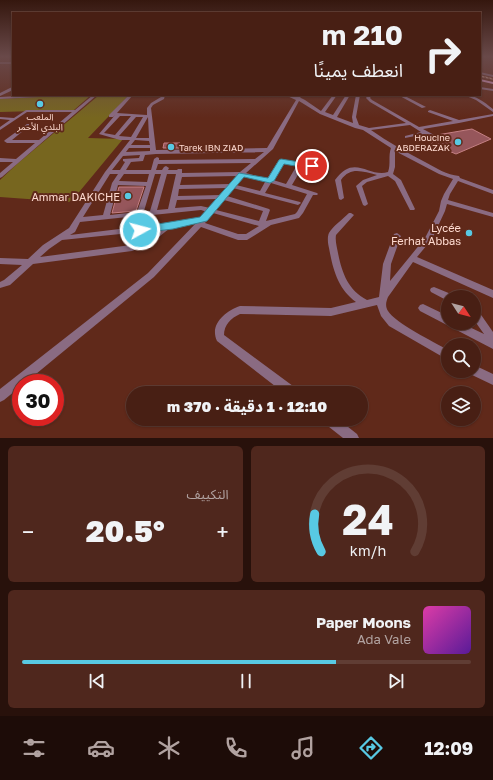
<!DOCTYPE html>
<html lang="ar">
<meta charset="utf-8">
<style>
:root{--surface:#481f14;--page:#4f271d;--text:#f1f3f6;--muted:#b1a2a0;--line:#603d34;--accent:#58c9e3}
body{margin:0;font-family:"Golos Text","Noto Sans Arabic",sans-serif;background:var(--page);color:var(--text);direction:rtl;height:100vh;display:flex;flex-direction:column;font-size:15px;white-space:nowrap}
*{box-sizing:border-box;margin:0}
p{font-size:13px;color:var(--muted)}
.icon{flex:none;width:22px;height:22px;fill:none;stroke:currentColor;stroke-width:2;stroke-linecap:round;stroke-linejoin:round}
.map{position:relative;height:438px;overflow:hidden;direction:ltr}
.side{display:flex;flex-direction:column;gap:8px;padding:8px;background:#28110b;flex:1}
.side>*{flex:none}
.banner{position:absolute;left:12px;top:12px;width:469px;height:84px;border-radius:0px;box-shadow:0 1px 3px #0004,0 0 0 1px var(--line);direction:rtl;background:#481f14;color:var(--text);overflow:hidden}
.needle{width:26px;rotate:126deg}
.controls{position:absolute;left:441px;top:290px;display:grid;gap:8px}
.controls a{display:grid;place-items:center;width:40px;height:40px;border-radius:50%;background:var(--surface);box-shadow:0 1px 3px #0004,0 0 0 1px var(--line);font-size:20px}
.speed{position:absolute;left:12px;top:374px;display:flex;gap:8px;font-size:20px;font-weight:700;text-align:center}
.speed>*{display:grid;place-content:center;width:52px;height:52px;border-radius:50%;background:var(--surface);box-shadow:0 1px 3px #0004,0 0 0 1px var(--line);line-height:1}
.speed .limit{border:6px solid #d22;background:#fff;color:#111}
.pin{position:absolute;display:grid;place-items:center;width:34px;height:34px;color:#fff;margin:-17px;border:2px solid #fff;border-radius:50%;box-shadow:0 1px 4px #0007}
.me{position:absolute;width:44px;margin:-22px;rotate:83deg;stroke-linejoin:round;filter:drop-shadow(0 0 3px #0008)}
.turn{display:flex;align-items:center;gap:14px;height:84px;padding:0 12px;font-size:18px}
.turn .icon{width:52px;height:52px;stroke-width:2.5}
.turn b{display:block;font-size:28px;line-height:34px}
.big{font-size:30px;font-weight:800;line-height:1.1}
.side .tile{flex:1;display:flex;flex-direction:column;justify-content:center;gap:6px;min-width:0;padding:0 14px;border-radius:6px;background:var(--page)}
.side .dial{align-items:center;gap:0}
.dial svg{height:104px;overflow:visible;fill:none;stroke:var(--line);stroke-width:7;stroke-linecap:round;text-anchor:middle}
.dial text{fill:var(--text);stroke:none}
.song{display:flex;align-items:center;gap:12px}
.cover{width:48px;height:48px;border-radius:6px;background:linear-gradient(135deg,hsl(320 70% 55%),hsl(270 70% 35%))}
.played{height:4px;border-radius:2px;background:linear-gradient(90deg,var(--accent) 70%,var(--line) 70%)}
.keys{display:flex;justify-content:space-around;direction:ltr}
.heat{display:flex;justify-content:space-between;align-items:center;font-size:22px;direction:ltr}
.side .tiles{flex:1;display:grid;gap:8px;grid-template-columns:1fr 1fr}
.tile:last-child{grid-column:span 2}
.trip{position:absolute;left:126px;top:386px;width:242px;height:40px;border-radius:20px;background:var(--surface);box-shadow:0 1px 3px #0004,0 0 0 1px var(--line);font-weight:800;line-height:40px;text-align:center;direction:rtl}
.dock{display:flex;height:64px;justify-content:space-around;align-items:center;background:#1d0c08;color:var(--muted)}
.dock .icon{width:28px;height:28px}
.dock .on{color:var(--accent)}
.dock b{font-size:18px;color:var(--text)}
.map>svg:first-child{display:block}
.green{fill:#77661f}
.building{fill:#96565b;stroke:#c47f83}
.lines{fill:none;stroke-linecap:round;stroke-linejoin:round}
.minor{fill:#8a6b82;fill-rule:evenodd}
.major{fill:#d698c7;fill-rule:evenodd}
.rail-casing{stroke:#c79c91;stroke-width:1.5}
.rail{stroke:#60291a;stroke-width:1;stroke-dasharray:2;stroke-linecap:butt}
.route{fill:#58c9e3;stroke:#398394}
.poi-dot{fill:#58c9e3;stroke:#60291a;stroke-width:1.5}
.labels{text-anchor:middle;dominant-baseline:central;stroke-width:4;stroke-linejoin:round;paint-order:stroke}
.far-poi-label{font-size:9px;fill:#fedad0;stroke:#60291a}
.poi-label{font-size:11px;fill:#fedad0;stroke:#60291a;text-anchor:end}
</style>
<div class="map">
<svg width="493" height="438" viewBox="0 0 493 438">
<rect width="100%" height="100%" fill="#60291a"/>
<path class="green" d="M78 95H91L74 110 0 112V99Z
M129 95 88 138 123 139 75 197 69 202 0 197V180L17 164 98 96Z"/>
<path class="building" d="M472 129 491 139 456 154 444 149 440 151 431 148 434 146 431 145 434 140 437 139V135Z
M164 143H180L179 148H163Z
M119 187H144L136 211 112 213Z"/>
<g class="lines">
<path class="minor" d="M0 62H13V64H0Z
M480 72 493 75V77L480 74Z
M12 87H13V90L0 96V93Z
M480 87 493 89V91L480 89Z
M36 95H62L60 96 0 99V97Z
M93 95H97L2 177 0 178V173L13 162H0V158L16 159 35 143H7L4 141 5 140 27 124H29V126L12 140H39L72 112H27L0 130V127L10 120 0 119V117L14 118 26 110H75Z
M129 95H133L117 113 147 115V108L151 103 161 97V95H165L164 99 153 105 151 108 156 150 267 148 296 100 285 95 300 97 301 98 305 100 321 111 333 95H337L325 112 333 115 346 95H350L337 117 353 123 352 117 356 95H360L356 117 359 125 369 128 406 123 370 102 366 98 368 95H372L370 98 372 100 419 127 453 121 428 112V111L430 110 459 120 493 114V116L459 123 423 129 436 136V138L434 139 425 134 405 138V136L421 132 410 125 371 130C388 142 406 152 425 162 436 168 447 175 459 176L460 178 493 190V194L458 181 450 194 448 200 493 213V217L447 204 445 211 432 239 417 257 493 290V298L413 262 388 297C386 302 385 306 388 311 395 323 434 342 448 350V360L389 326 381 316 377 305 331 316 240 314C231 318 224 325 224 335L297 389 299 393H284L217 341C209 324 226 311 240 306L331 308 356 302C338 289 333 270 329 248 328 244 327 237 329 233 332 227 343 219 349 213H351L354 215 336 235C335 241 337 247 338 253 342 273 348 290 367 300L379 297 383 264 394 234 397 233 401 236 391 264 390 281 425 238 439 211 441 201 444 194 453 179 439 174 395 151V167L393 174 401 180 415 209 414 210H410L395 181 388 176 367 182 362 186 368 204 365 206 363 205 356 186 363 180 377 175C363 172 351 166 341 180L344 198 341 200 339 199 335 180C354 153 369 178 388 172 391 164 388 156 391 148L363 130 355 128 320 114 299 101 273 149 246 173 267 179 279 160 281 159 314 165 315 166 312 168 303 166 292 185 317 193 318 194 317 195H313L303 213 299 218 271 225 247 240H238L201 227 154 277 25 383H21V386L4 400 0 402V389L148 273 197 222 170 228 150 244 132 251 33 264 10 285 0 288V282L4 280 22 265 0 264V258L28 259 43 245 69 228 105 172 130 140H120L99 134 115 115 113 117H109V115ZM120 116H131L115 135 104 133ZM136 117H143L131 137 119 136ZM148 117 149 138H136ZM135 140 149 141 150 145H131ZM129 148H150V151L126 152ZM264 152 255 159 159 160V158L157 157 154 159 151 170H126L131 162 143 161 145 155 156 154ZM140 155 139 158 123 159V161L125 162 120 170H112L123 156ZM251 163 240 172 182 173V169H178L177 170H168L169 168 166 166 164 167 162 170H156L158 164ZM283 163 297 165 286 184 273 180ZM110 174H118L112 183 103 215 83 217ZM124 174H149L147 182 119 181ZM155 174H161L150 211H144ZM167 174H176L168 209 157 210ZM237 176 230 184 180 185 182 177ZM243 176 265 182 260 191 236 185ZM271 183 307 194 297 212 295 214 266 221 270 210 269 209 227 196 233 188 298 205 301 203 300 202 265 193ZM118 185 146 186 137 212 110 215ZM227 188 221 195 178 196 179 189ZM217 199 210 208 201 206 175 208 177 200ZM224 200 263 211 259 221 216 210ZM201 210 207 212 202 217 168 224 144 226 143 216ZM213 213 259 226 246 234H238L205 223ZM137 216 136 227 70 235 75 232 80 222ZM159 229 144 240 131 245 40 257 49 249 62 240 140 232Z
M398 95H403L426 107 422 108Z
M464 95C476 95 484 102 493 109V112L476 100Z
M434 287 451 294 452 297H448V301L431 292 430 290 431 288Z
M423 304 448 316V323H461L484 334 474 320V308L477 309 493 332V349L420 311 418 308 420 305Z
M474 365 493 374V385L470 374 469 371H474Z
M322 419H338L357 434 359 438H343L324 423Z"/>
<path class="major" d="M480 79 493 82V84L480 81Z"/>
<defs>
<path id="rail" d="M480 76 493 79"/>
</defs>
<use href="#rail" class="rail-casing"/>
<use href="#rail" class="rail"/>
</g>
<linearGradient id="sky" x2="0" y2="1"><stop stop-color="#35170e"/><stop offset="0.48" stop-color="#694949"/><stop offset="1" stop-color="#694949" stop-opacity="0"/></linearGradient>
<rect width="493" height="118" fill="url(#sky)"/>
<path class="route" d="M281 159 312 164 315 166 312 169 284 164 274 181 270 183 244 177 207 221 173 229 140 233 135 230 140 227 200 217 239 173 268 178 279 160Z"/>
<g class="poi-dot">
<circle cx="40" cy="104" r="4"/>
<circle cx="458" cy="142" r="4"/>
<circle cx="171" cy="147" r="4"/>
<circle cx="128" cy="196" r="4"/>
<circle cx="469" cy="233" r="4"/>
</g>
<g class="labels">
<g class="far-poi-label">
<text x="40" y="116">الملعب<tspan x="40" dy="10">البلدي الأحمر</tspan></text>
<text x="450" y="137" text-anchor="end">Houcine<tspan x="450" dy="10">ABDERAZAK</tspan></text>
<text x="179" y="147" text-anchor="start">Tarek IBN ZIAD</text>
</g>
<g class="poi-label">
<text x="120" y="196">Ammar DAKICHE</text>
<text x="461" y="227">Lycée<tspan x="461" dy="13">Ferhat Abbas</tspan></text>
</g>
</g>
</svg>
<div class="controls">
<a><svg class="needle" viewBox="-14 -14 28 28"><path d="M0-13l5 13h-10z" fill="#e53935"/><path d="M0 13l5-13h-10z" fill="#b1a2a0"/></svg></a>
<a><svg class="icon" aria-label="search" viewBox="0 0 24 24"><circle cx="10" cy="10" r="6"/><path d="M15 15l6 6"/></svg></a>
<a><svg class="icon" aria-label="layers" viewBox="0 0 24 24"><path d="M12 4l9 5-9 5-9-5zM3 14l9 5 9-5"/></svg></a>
</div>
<div class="speed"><div class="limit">30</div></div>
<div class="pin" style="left:312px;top:166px;background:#d93025"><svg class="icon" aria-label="arrive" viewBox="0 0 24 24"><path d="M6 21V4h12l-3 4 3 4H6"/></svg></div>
<svg class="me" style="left:140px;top:230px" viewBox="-20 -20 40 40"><circle r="17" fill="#58c9e3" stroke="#fff" stroke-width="3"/><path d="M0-11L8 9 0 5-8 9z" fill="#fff"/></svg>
<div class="trip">12:10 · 1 دقيقة · 370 m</div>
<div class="banner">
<div class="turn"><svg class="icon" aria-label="right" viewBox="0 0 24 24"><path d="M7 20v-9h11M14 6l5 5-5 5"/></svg><div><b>210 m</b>انعطف يمينًا</div></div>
</div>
</div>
<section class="side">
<div class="tiles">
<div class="tile dial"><svg viewBox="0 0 100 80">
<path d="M14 69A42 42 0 1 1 86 69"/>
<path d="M14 69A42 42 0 0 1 9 40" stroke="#58c9e3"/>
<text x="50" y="56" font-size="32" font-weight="700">24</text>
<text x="50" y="72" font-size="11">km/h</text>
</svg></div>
<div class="tile"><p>التكييف</p>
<div class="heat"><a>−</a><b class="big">20.5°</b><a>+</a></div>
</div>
<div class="tile">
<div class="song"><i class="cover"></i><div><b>Paper Moons</b><p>Ada Vale</p></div></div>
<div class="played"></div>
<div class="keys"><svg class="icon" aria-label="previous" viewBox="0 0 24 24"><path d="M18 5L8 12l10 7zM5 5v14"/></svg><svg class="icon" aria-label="pause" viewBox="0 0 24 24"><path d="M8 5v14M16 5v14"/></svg><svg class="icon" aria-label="next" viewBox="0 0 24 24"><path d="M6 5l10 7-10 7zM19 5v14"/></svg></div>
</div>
</div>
</section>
<nav class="dock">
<b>12:09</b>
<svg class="icon on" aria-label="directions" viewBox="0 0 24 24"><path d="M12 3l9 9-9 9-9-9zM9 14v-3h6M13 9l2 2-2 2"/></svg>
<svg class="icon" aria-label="music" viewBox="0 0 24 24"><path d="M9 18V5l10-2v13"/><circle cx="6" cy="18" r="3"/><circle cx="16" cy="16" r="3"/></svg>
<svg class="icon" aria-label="phone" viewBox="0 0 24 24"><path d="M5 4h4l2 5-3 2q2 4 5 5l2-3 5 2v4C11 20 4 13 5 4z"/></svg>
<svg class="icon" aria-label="climate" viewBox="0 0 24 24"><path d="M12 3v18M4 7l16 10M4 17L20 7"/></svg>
<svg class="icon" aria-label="car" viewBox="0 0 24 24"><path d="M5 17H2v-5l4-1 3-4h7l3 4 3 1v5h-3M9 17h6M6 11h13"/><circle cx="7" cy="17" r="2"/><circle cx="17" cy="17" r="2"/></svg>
<svg class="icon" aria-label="filters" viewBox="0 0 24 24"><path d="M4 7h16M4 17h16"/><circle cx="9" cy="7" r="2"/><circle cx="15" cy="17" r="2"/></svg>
</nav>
